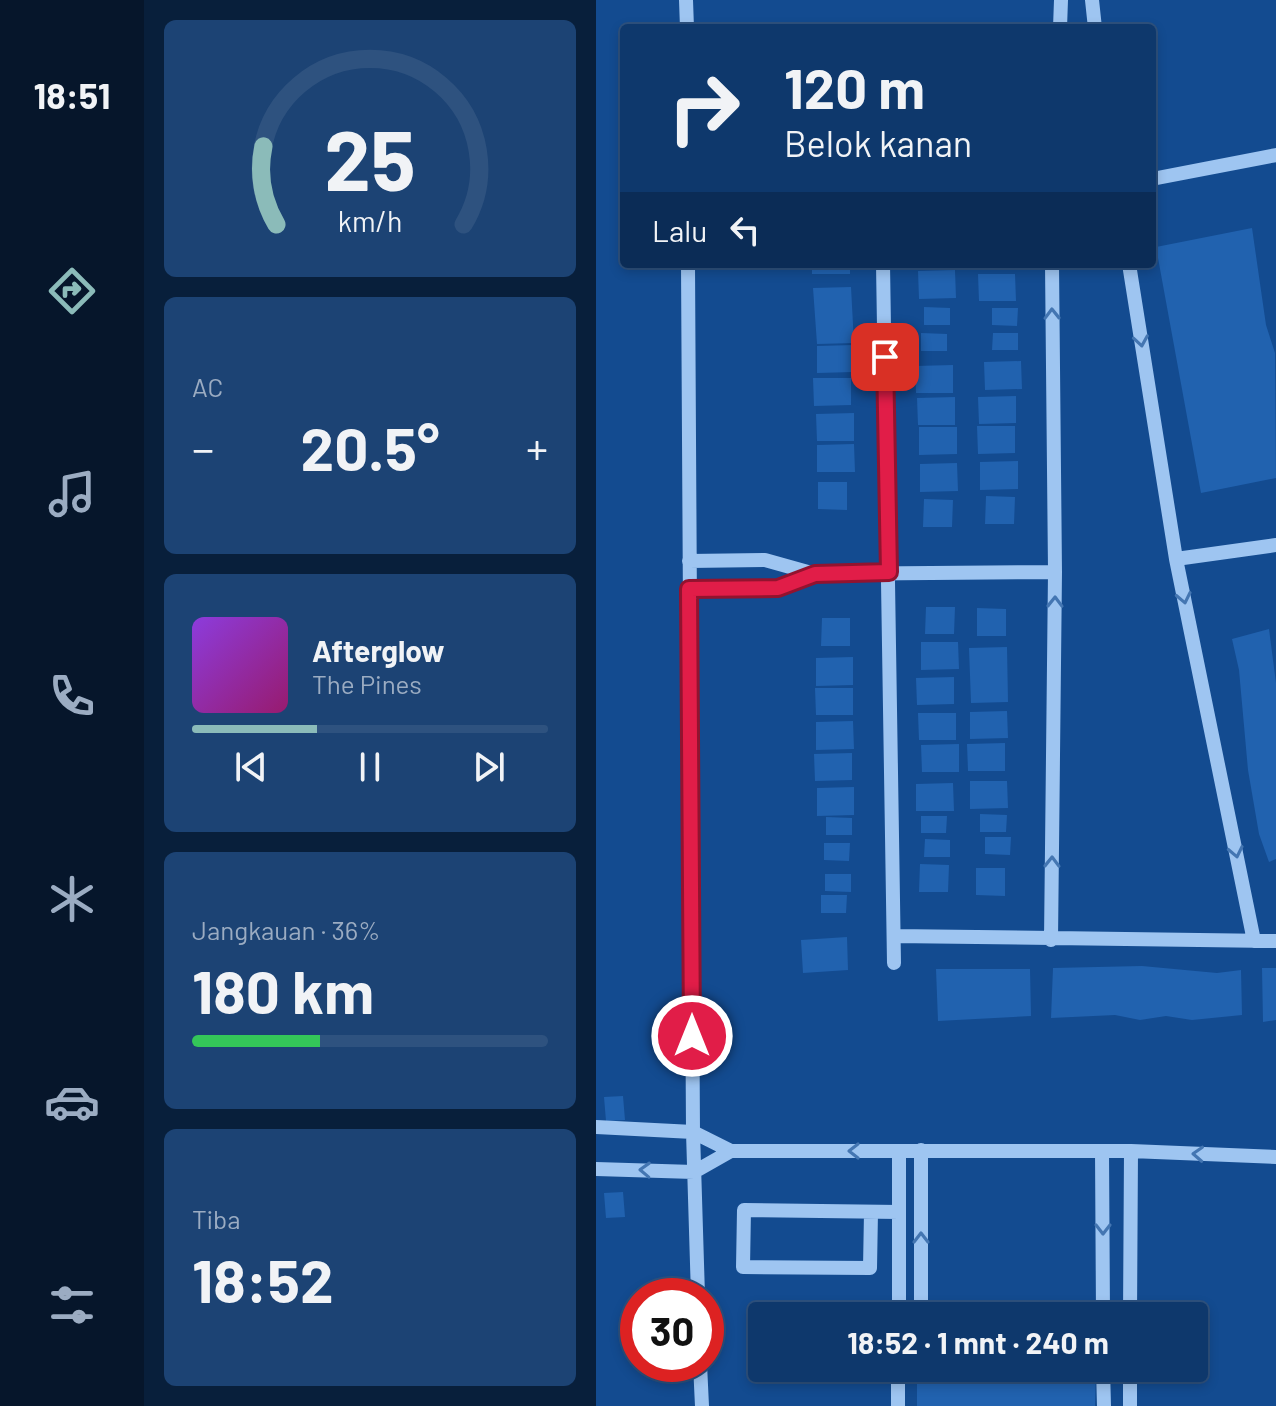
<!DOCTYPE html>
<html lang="id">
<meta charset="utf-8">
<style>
:root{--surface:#0e386c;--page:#1c4374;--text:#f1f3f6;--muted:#9bacc2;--line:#2e527f;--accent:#8bbbb9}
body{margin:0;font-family:Barlow,sans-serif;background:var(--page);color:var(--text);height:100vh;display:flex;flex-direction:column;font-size:30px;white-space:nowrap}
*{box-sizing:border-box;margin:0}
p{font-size:26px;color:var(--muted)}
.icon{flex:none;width:44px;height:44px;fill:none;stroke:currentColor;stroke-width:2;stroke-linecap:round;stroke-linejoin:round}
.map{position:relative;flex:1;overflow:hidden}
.drawer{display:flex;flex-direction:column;gap:20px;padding:20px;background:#081f3b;width:452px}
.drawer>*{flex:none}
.banner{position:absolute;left:24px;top:24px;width:536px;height:244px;border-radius:8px;box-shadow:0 4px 12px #0003,0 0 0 2px var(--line);background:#0e386c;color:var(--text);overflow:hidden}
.speed{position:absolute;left:24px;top:1278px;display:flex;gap:16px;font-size:40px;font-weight:700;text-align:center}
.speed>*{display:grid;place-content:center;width:104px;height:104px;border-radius:50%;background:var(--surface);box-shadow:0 4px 12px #0003,0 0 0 2px var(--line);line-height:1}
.speed .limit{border:12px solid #d22;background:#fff;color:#111}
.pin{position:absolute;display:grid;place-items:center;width:68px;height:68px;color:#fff;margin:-34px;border-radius:16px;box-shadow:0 4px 12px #0006}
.me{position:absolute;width:88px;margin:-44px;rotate:0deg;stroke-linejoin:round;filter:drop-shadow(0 0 6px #0008)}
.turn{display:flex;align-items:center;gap:28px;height:168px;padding:0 32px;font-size:36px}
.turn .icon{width:104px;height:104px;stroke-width:2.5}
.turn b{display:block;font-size:56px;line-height:68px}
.then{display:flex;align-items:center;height:76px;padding:0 32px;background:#0003;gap:16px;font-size:30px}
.big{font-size:60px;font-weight:700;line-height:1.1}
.drawer .card{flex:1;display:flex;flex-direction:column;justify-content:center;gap:12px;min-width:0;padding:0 28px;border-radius:12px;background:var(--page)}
.drawer .dial{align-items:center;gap:0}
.dial svg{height:208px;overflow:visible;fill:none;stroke:var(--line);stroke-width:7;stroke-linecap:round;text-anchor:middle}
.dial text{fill:var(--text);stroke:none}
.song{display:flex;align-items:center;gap:24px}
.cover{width:96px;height:96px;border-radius:12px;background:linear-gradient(135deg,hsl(270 70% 55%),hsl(320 70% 35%))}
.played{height:8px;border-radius:4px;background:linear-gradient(90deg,var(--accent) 35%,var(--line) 35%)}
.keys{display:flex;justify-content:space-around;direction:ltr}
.heat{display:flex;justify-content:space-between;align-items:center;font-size:44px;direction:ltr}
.charge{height:12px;border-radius:6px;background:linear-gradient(90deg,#34c759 36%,var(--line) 0)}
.trip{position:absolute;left:152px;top:1302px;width:460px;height:80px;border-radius:8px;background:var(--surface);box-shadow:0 4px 12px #0003,0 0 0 2px var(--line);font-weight:700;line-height:80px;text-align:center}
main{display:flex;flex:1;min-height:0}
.dock{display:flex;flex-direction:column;width:144px;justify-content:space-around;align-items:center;background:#06162b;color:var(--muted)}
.dock .icon{width:56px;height:56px}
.dock .selected{color:var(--accent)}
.dock b{font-size:36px;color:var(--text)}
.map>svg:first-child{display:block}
.building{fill:#2162af}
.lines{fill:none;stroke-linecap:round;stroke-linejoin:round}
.minor{stroke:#9ec5f1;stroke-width:14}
.oneway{stroke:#4476b2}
.route-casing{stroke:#92132f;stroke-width:20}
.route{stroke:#e11d48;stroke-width:14}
</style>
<main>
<nav class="dock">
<b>18:51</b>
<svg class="icon selected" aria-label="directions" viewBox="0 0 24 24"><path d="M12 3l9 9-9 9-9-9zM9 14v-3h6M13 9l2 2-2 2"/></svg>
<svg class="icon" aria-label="music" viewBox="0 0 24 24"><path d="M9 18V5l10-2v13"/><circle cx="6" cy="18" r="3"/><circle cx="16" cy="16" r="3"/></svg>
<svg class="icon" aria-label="phone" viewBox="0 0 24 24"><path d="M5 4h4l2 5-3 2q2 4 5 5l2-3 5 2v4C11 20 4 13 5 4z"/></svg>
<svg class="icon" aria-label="climate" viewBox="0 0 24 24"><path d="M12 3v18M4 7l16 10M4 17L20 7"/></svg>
<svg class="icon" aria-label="car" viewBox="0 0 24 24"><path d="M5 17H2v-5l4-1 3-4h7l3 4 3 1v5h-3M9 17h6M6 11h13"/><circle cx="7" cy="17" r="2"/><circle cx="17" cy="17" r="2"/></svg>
<svg class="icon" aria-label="filters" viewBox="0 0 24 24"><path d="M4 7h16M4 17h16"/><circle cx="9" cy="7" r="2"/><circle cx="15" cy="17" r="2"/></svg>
</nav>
<section class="drawer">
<div class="card dial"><svg viewBox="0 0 100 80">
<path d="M14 69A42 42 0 1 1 86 69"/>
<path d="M14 69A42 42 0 0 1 9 39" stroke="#8bbbb9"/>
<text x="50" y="56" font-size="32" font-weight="700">25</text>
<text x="50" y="72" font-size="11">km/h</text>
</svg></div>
<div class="card"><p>AC</p>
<div class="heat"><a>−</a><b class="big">20.5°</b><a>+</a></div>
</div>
<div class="card">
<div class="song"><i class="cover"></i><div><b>Afterglow</b><p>The Pines</p></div></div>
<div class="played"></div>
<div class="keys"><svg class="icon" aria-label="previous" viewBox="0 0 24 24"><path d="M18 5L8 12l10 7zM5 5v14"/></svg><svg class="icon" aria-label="pause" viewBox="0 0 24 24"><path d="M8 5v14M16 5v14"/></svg><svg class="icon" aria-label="next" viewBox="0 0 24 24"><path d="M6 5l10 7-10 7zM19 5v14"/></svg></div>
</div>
<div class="card"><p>Jangkauan · 36%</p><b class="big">180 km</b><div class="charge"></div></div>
<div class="card"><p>Tiba</p><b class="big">18:52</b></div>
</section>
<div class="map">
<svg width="680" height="1406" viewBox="0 0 680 1406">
<rect width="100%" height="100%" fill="#134b90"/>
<path class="building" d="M656 228 670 325 679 353 680 478 605 493 560 247Z
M216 264H254V274H216Z
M390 264H427V269L390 270Z
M359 270 360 298 323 299 322 271Z
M382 274H419L420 301H383Z
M255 287 258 343 221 344 217 288Z
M328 307 354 308V325H328Z
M396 308H422L421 326 396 325Z
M325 333 351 334V351H325Z
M397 333H422V350H396Z
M258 345V372L221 373V346Z
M425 361 426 389 389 390 388 362Z
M357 365V393H320L319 366Z
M217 378H255V405L218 406Z
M420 396V423L383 424 382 397Z
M359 397V425H322L321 398Z
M258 413V441H221L220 414Z
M381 426H419V453L382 454Z
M323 427H361V454L323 455Z
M258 444 259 472H221V445Z
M422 461V489L384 490V462Z
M361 463 362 491 324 492V464Z
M222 482H251V510L222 509Z
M390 496 419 497 418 524H389Z
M328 499 357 500 356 527H327Z
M330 607H359L358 634H329Z
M381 608 410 609V636H381Z
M226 618H254V646H225Z
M673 629 680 683V859L673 862 663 834 652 770 643 670 636 639Z
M325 642H362L363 669 325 670Z
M411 647 412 702 375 703 373 648Z
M257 657V685L220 686V658Z
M358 677V704L321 705 320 678Z
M219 688H257V715H220Z
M411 711 412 738 374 739V712Z
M322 713H360V740H323Z
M257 721 258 749 220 750V722Z
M409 743V771H372L371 744Z
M363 744V772H326L325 745Z
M256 753V780L219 781 218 754Z
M374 781H411L412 808 374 809Z
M357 783 358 811H320V784Z
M258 787V815L221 816V788Z
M384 814 411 815 410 832H384Z
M325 816H351L350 833H325Z
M230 817 256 818V835H230Z
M389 837H415L414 855 389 854Z
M329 839 354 840V857H328Z
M228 843H254L253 861 228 860Z
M324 864 353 865 352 892H323Z
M380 868H409V896L380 895Z
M229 874H255V892L229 891Z
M225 895H251L250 913H225Z
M251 937 252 970 207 973 205 940Z
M546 966 621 973 645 970 646 1015 596 1020 570 1016 544 1020 519 1015 455 1018 457 968Z
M666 968H680V1020L667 1022Z
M340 969H434L435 1016 342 1021Z
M27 1096 29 1120 10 1121 8 1097Z
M27 1192 29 1217 10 1218 8 1193Z
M388 1301 501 1303V1316H387Z
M321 1368H500L499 1406H321Z"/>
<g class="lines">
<path class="minor" d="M90 0 91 28
M496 0 499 28
M464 28 465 0
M556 179 680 155
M92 264 97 1132 102 1296
M287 264 298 963
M533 264 580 559 658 941
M580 559 680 545
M93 561 169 560 219 574 182 588 93 589
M219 574 459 572
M298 936 680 941
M455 940 459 572 456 264
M0 1127 97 1132 135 1151H535L680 1157
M325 1150V1316
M506 1151 507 1316
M0 1169 98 1172 135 1151
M275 1212 274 1268 147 1267 148 1210 303 1212
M303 1316V1151
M534 1316 535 1151
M104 1364 106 1406
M507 1368 508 1406
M302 1406V1368
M534 1406V1368"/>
</g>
<defs><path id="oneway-chevron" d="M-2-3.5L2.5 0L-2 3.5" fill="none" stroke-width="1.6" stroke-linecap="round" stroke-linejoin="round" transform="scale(2)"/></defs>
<g class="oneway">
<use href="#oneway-chevron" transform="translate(456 314) rotate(-91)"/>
<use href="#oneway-chevron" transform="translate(545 341) rotate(81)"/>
<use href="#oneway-chevron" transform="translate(588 598) rotate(78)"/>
<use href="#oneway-chevron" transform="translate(459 602) rotate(-89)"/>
<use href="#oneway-chevron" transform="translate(640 852) rotate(78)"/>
<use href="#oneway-chevron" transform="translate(456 862) rotate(-89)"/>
<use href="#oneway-chevron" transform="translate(258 1151) rotate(180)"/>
<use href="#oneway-chevron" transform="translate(602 1154) rotate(-177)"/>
<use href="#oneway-chevron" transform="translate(49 1170) rotate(-178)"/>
<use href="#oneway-chevron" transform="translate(507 1229) rotate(90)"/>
<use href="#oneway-chevron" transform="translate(325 1238) rotate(-90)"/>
</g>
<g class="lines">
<defs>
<path id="route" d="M96 1036 93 589 182 588 219 574 293 572 289 357"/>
</defs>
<use href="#route" class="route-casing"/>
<use href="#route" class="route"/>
</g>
</svg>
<div class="speed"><div class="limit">30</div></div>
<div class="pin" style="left:289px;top:357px;background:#d93025"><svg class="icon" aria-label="arrive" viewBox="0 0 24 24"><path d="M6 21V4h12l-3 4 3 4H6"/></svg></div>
<svg class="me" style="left:96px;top:1036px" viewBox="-20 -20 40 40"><circle r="17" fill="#e11d48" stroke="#fff" stroke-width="3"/><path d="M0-11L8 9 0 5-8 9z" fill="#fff"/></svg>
<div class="trip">18:52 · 1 mnt · 240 m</div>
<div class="banner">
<div class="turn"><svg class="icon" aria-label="right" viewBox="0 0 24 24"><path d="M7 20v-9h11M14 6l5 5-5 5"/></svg><div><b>120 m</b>Belok kanan</div></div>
<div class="then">Lalu<svg class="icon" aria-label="left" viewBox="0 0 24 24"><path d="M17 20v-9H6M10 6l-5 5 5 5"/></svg></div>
</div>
</div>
</main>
